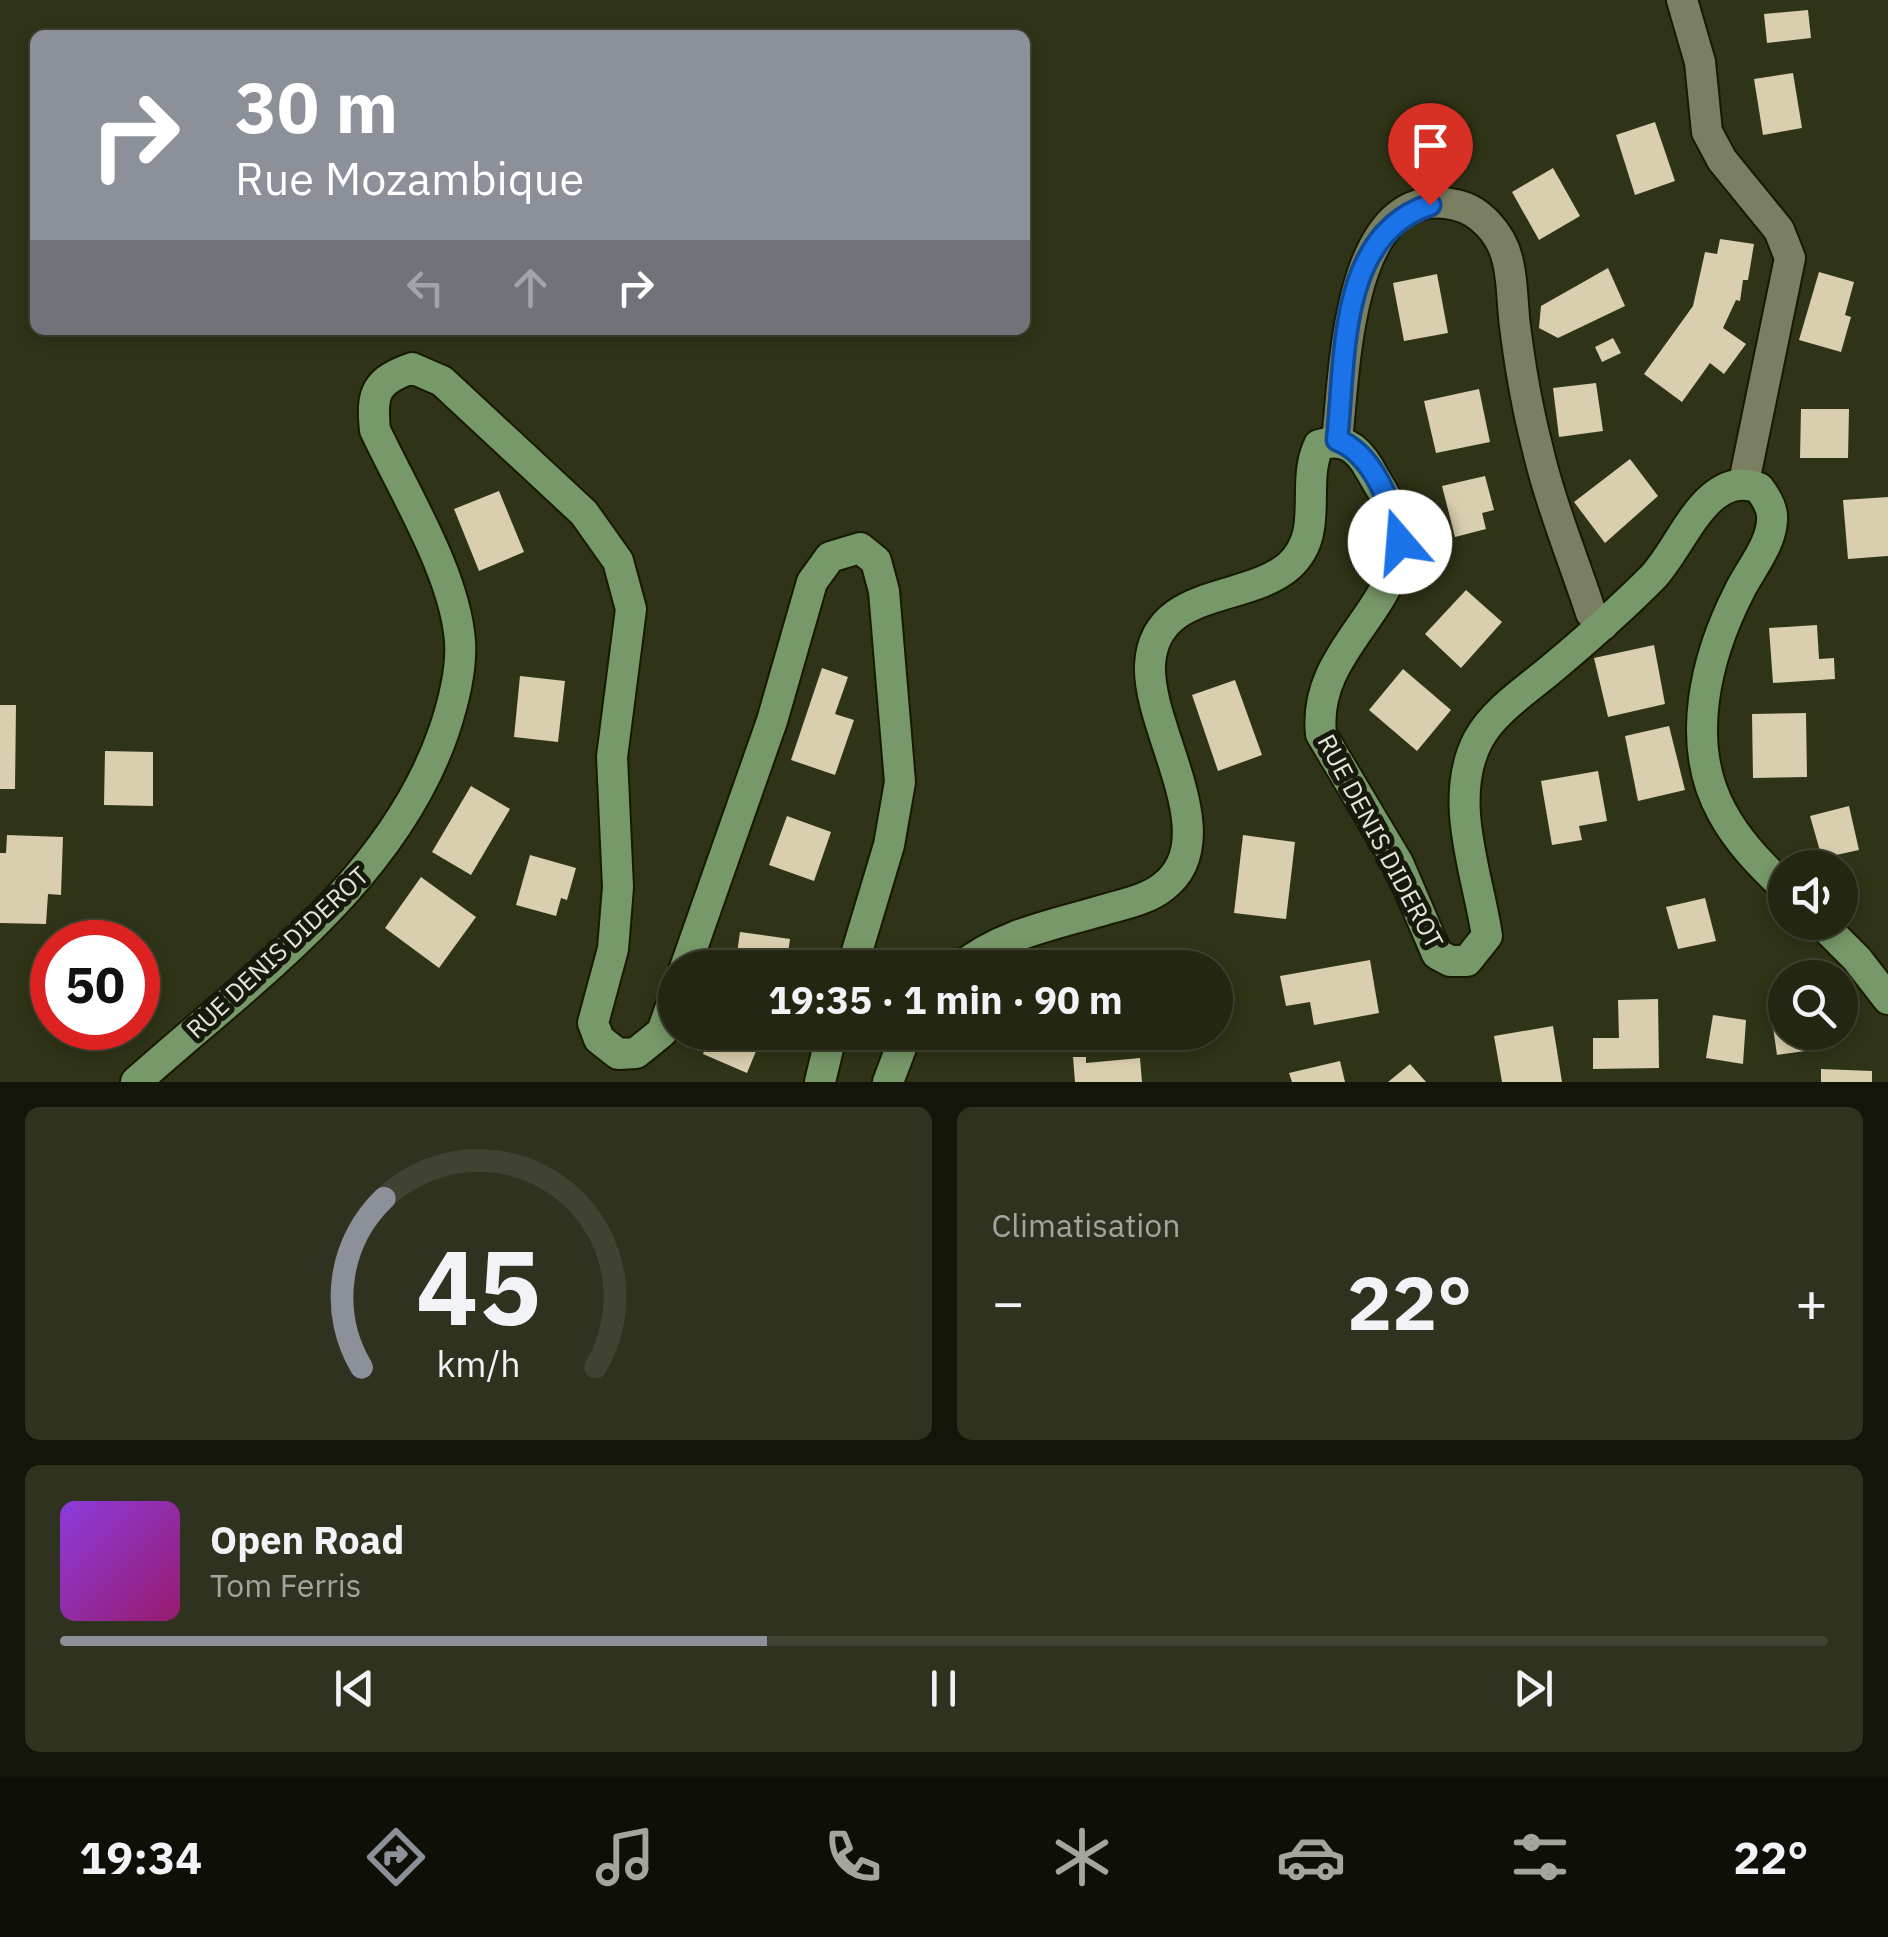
<!DOCTYPE html>
<html lang="fr">
<meta charset="utf-8">
<style>
:root{--surface:#232611;--page:#2f321f;--text:#f1f3f6;--muted:#a3a59f;--line:#404331;--accent:#8c9099}
body{margin:0;font-family:"IBM Plex Sans",sans-serif;background:var(--page);color:var(--text);height:100vh;display:flex;flex-direction:column;font-size:38px;white-space:nowrap}
*{box-sizing:border-box;margin:0}
p{font-size:32px;color:var(--muted)}
.icon{flex:none;width:55px;height:55px;fill:none;stroke:currentColor;stroke-width:2;stroke-linecap:round;stroke-linejoin:round}
.map{position:relative;height:1082px;overflow:hidden}
.details{display:flex;flex-direction:column;gap:25px;padding:25px;background:#131509;flex:1}
.details>*{flex:none}
.guide{position:absolute;left:30px;top:30px;width:1000px;height:305px;border-radius:15px;box-shadow:0 5px 15px #0003,0 0 0 2px var(--line);background:#8c9099;color:#fff;overflow:hidden}
.fabs{position:absolute;left:1768px;top:850px;display:grid;gap:20px}
.fabs a{display:grid;place-items:center;width:90px;height:90px;border-radius:50%;background:var(--surface);box-shadow:0 5px 15px #0003,0 0 0 2px var(--line);font-size:50px}
.speed{position:absolute;left:30px;top:920px;display:flex;gap:20px;font-size:50px;font-weight:700;text-align:center}
.speed>*{display:grid;place-content:center;width:130px;height:130px;border-radius:50%;background:var(--surface);box-shadow:0 5px 15px #0003,0 0 0 2px var(--line);line-height:1}
.speed .limit{border:15px solid #d22;background:#fff;color:#111}
.pin{position:absolute;display:grid;place-items:center;width:85px;height:85px;color:#fff;margin:-102px -42px;border-radius:50% 50% 50% 0;rotate:-45deg;box-shadow:0 0 10px #0007}
.pin .icon{rotate:45deg}
.me{position:absolute;width:110px;margin:-55px;rotate:342deg;stroke-linejoin:round;filter:drop-shadow(0 0 8px #0008)}
.turn{display:flex;align-items:center;gap:35px;height:210px;padding:0 40px;font-size:45px}
.turn .icon{width:130px;height:130px;stroke-width:2.5}
.turn b{display:block;font-size:70px;line-height:85px}
.lanes{display:flex;align-items:center;height:95px;padding:0 40px;background:#0003;justify-content:center;gap:50px;direction:ltr}
.lanes .off{opacity:.35}
.big{font-size:75px;font-weight:700;line-height:1.1}
.details .widget{flex:1;display:flex;flex-direction:column;justify-content:center;gap:15px;min-width:0;padding:0 35px;border-radius:15px;background:var(--page)}
.details .dial{align-items:center;gap:0}
.dial svg{height:260px;overflow:visible;fill:none;stroke:var(--line);stroke-width:7;stroke-linecap:round;text-anchor:middle}
.dial text{fill:var(--text);stroke:none}
.song{display:flex;align-items:center;gap:30px}
.cover{width:120px;height:120px;border-radius:15px;background:linear-gradient(135deg,hsl(270 70% 55%),hsl(320 70% 35%))}
.played{height:10px;border-radius:5px;background:linear-gradient(90deg,var(--accent) 40%,var(--line) 40%)}
.keys{display:flex;justify-content:space-around;direction:ltr}
.heat{display:flex;justify-content:space-between;align-items:center;font-size:55px;direction:ltr}
.details .tiles{flex:1;display:grid;gap:25px;grid-template-columns:1fr 1fr}
.widget:last-child{grid-column:span 2}
.trip{position:absolute;left:658px;top:950px;width:575px;height:100px;border-radius:50px;background:var(--surface);box-shadow:0 5px 15px #0003,0 0 0 2px var(--line);font-weight:700;line-height:100px;text-align:center}
.tab-bar{display:flex;height:160px;justify-content:space-around;align-items:center;background:#0e0f07;color:var(--muted)}
.tab-bar .icon{width:70px;height:70px}
.tab-bar .current{color:var(--accent)}
.tab-bar b{font-size:45px;color:var(--text)}
.map>svg:first-child{display:block}
.building{fill:#d9ceae}
.lines{fill:none;stroke-linecap:round;stroke-linejoin:round}
.minor-casing{stroke:#171a01;stroke-width:34}
.major-casing{stroke:#171a01;stroke-width:34}
.minor{stroke:#7a7f61;stroke-width:30}
.major{stroke:#779868;stroke-width:30}
.route-casing{stroke:#114b97;stroke-width:25}
.route{stroke:#1a73e8;stroke-width:18}
.labels{text-anchor:middle;dominant-baseline:central;stroke-width:10;stroke-linejoin:round;paint-order:stroke}
.street-label{font-size:25px;fill:#e3e6d6;stroke:#17190d}
</style>
<div class="map">
<svg width="1888" height="1082" viewBox="0 0 1888 1082">
<rect width="100%" height="100%" fill="#2f3317"/>
<path class="building" d="M1808 10 1811 38 1767 43 1764 14Z
M1793 73 1802 128 1763 135 1754 79Z
M1655 122 1675 181 1635 195 1616 135Z
M1553 168 1580 216 1539 240 1512 192Z
M1720 239 1754 244 1748 280H1743L1740 301 1736 300 1723 328 1746 344 1724 374 1710 363 1682 402 1644 374 1693 306 1705 252 1717 254Z
M1608 268 1625 306 1558 338 1539 328 1541 306Z
M1819 272 1854 282 1845 315 1851 317 1841 352 1799 340Z
M1437 274 1448 333 1404 341 1393 283Z
M1613 338 1621 353 1602 362 1595 347Z
M1596 383 1603 431 1559 437 1553 388Z
M1479 389 1490 442 1436 453 1424 401Z
M1801 409H1849L1848 458H1800Z
M1630 459 1658 496 1605 543 1574 502Z
M1485 476 1494 510 1482 513 1486 529 1455 537 1442 486Z
M499 491 524 552 479 571 454 509Z
M1888 497V556L1848 559 1843 500Z
M1466 590 1502 622 1461 668 1425 634Z
M1817 625 1819 659 1834 658 1835 679 1773 683 1769 628Z
M1654 645 1665 704 1608 717 1594 658Z
M822 668 848 677 835 714 854 720 835 775 791 760Z
M1403 669 1451 710 1417 751 1369 710Z
M520 676 565 681 558 742 514 737Z
M1235 680 1262 755 1218 771 1192 695Z
M0 705H16L15 789H0Z
M1806 713 1807 777 1753 778 1752 714Z
M1669 726 1685 790 1638 801 1625 736Z
M105 751 153 752V806L104 805Z
M1598 771 1607 821 1579 826 1582 840 1552 845 1541 781Z
M471 786 510 809 471 875 432 852Z
M1849 806 1859 850 1822 858 1810 816Z
M787 816 831 832 814 881 769 865Z
M7 835 63 837 61 895 48 894 46 924 0 923V853H6Z
M1243 835 1295 842 1286 919 1234 913Z
M530 855 576 868 567 900 561 898 556 916 516 905Z
M421 877 476 917 439 968 385 928Z
M1705 898 1716 941 1678 949 1666 907Z
M740 932 790 939 786 968H735Z
M1370 960 1379 1013 1314 1025 1310 1002 1286 1006 1280 976Z
M1785 990V1032H1818L1820 1049 1777 1055 1768 992Z
M1658 999 1659 1068 1593 1069V1038H1619L1618 1000Z
M1713 1015 1746 1020 1743 1064 1706 1058Z
M1553 1026 1562 1082H1502L1494 1036Z
M712 1032H746L761 1039 747 1073 703 1054Z
M1073 1057H1086V1063L1140 1058 1142 1082H1075Z
M1340 1061 1345 1082H1292L1289 1073Z
M1410 1064 1426 1082H1388Z
M1821 1069 1872 1071V1082H1821Z"/>
<g class="lines">
<defs>
<path id="minor" d="M1682 0 1700 62 1707 132 1722 160 1779 230 1790 258 1744 482
M1337 440C1345 375 1346 178 1456 205 1480 210 1501 234 1507 258 1513 279 1512 304 1515 326 1520 366 1527 407 1537 446 1550 503 1573 558 1591 613L1603 625"/>
<path id="major" d="M1820 922 1857 959 1888 999
M685 968 772 721 812 582 830 557 860 548 876 561 884 591 900 782 889 845 852 968
M960 968C1000 934 1057 924 1107 909 1125 904 1148 899 1163 887 1227 839 1147 730 1150 665 1154 587 1247 603 1289 566 1326 533 1300 484 1319 445 1343 438 1356 446 1369 468 1377 483 1389 499 1394 516 1419 602 1311 643 1321 734L1398 863 1437 954 1450 961H1467L1487 936C1478 874 1447 800 1478 740 1493 712 1526 690 1549 671 1585 641 1619 611 1652 578 1683 546 1706 468 1759 488 1765 496 1771 505 1772 515 1774 542 1750 569 1739 592 1706 657 1684 743 1722 812 1738 842 1761 865 1785 888
M136 1082C251 979 392 882 444 731 453 704 462 670 460 641 455 574 404 492 375 430 371 392 376 381 412 368L442 381 584 513 618 561 631 609 612 757 618 887 613 949 593 1023 599 1039 618 1054 636 1053 662 1032 675 995
M820 1082 832 1032
M888 1082 907 1032"/>
</defs>
<use href="#minor" class="minor-casing"/>
<use href="#major" class="major-casing"/>
<use href="#minor" class="minor"/>
<use href="#major" class="major"/>
</g>
<g class="lines">
<defs>
<path id="route" d="M1400 542C1392 506 1374 454 1337 440 1346 359 1337 235 1430 205"/>
</defs>
<use href="#route" class="route-casing"/>
<use href="#route" class="route"/>
</g>
<g class="labels">
<g class="street-label">
<text transform="translate(1381 841) rotate(62)">RUE DENIS DIDEROT</text>
<text transform="translate(277 952) rotate(-43)">RUE DENIS DIDEROT</text>
</g>
</g>
</svg>
<div class="fabs">
<a><svg class="icon" aria-label="sound" viewBox="0 0 24 24"><path d="M4 9h4l5-4v14l-5-4H4zM17 9q2 3 0 6"/></svg></a>
<a><svg class="icon" aria-label="search" viewBox="0 0 24 24"><circle cx="10" cy="10" r="6"/><path d="M15 15l6 6"/></svg></a>
</div>
<div class="speed"><div class="limit">50</div></div>
<div class="pin" style="left:1430px;top:205px;background:#d93025"><svg class="icon" aria-label="arrive" viewBox="0 0 24 24"><path d="M6 21V4h12l-3 4 3 4H6"/></svg></div>
<svg class="me" style="left:1400px;top:542px" viewBox="-20 -20 40 40"><circle r="19" fill="#fff"/><path d="M0-13L10 11 0 6-10 11z" fill="#1a73e8"/></svg>
<div class="trip">19:35 · 1 min · 90 m</div>
<div class="guide">
<div class="turn"><svg class="icon" aria-label="right" viewBox="0 0 24 24"><path d="M7 20v-9h11M14 6l5 5-5 5"/></svg><div><b>30 m</b>Rue Mozambique</div></div>
<div class="lanes"><svg class="icon off" aria-label="left" viewBox="0 0 24 24"><path d="M17 20v-9H6M10 6l-5 5 5 5"/></svg><svg class="icon off" aria-label="ahead" viewBox="0 0 24 24"><path d="M12 20V5M6 11l6-6 6 6"/></svg><svg class="icon" aria-label="right" viewBox="0 0 24 24"><path d="M7 20v-9h11M14 6l5 5-5 5"/></svg></div>
</div>
</div>
<section class="details">
<div class="tiles">
<div class="widget dial"><svg viewBox="0 0 100 80">
<path d="M14 69A42 42 0 1 1 86 69"/>
<path d="M14 69A42 42 0 0 1 21 17" stroke="#8c9099"/>
<text x="50" y="56" font-size="32" font-weight="700">45</text>
<text x="50" y="72" font-size="11">km/h</text>
</svg></div>
<div class="widget"><p>Climatisation</p>
<div class="heat"><a>−</a><b class="big">22°</b><a>+</a></div>
</div>
<div class="widget">
<div class="song"><i class="cover"></i><div><b>Open Road</b><p>Tom Ferris</p></div></div>
<div class="played"></div>
<div class="keys"><svg class="icon" aria-label="previous" viewBox="0 0 24 24"><path d="M18 5L8 12l10 7zM5 5v14"/></svg><svg class="icon" aria-label="pause" viewBox="0 0 24 24"><path d="M8 5v14M16 5v14"/></svg><svg class="icon" aria-label="next" viewBox="0 0 24 24"><path d="M6 5l10 7-10 7zM19 5v14"/></svg></div>
</div>
</div>
</section>
<nav class="tab-bar">
<b>19:34</b>
<svg class="icon current" aria-label="directions" viewBox="0 0 24 24"><path d="M12 3l9 9-9 9-9-9zM9 14v-3h6M13 9l2 2-2 2"/></svg>
<svg class="icon" aria-label="music" viewBox="0 0 24 24"><path d="M9 18V5l10-2v13"/><circle cx="6" cy="18" r="3"/><circle cx="16" cy="16" r="3"/></svg>
<svg class="icon" aria-label="phone" viewBox="0 0 24 24"><path d="M5 4h4l2 5-3 2q2 4 5 5l2-3 5 2v4C11 20 4 13 5 4z"/></svg>
<svg class="icon" aria-label="climate" viewBox="0 0 24 24"><path d="M12 3v18M4 7l16 10M4 17L20 7"/></svg>
<svg class="icon" aria-label="car" viewBox="0 0 24 24"><path d="M5 17H2v-5l4-1 3-4h7l3 4 3 1v5h-3M9 17h6M6 11h13"/><circle cx="7" cy="17" r="2"/><circle cx="17" cy="17" r="2"/></svg>
<svg class="icon" aria-label="filters" viewBox="0 0 24 24"><path d="M4 7h16M4 17h16"/><circle cx="9" cy="7" r="2"/><circle cx="15" cy="17" r="2"/></svg>
<b>22°</b>
</nav>
